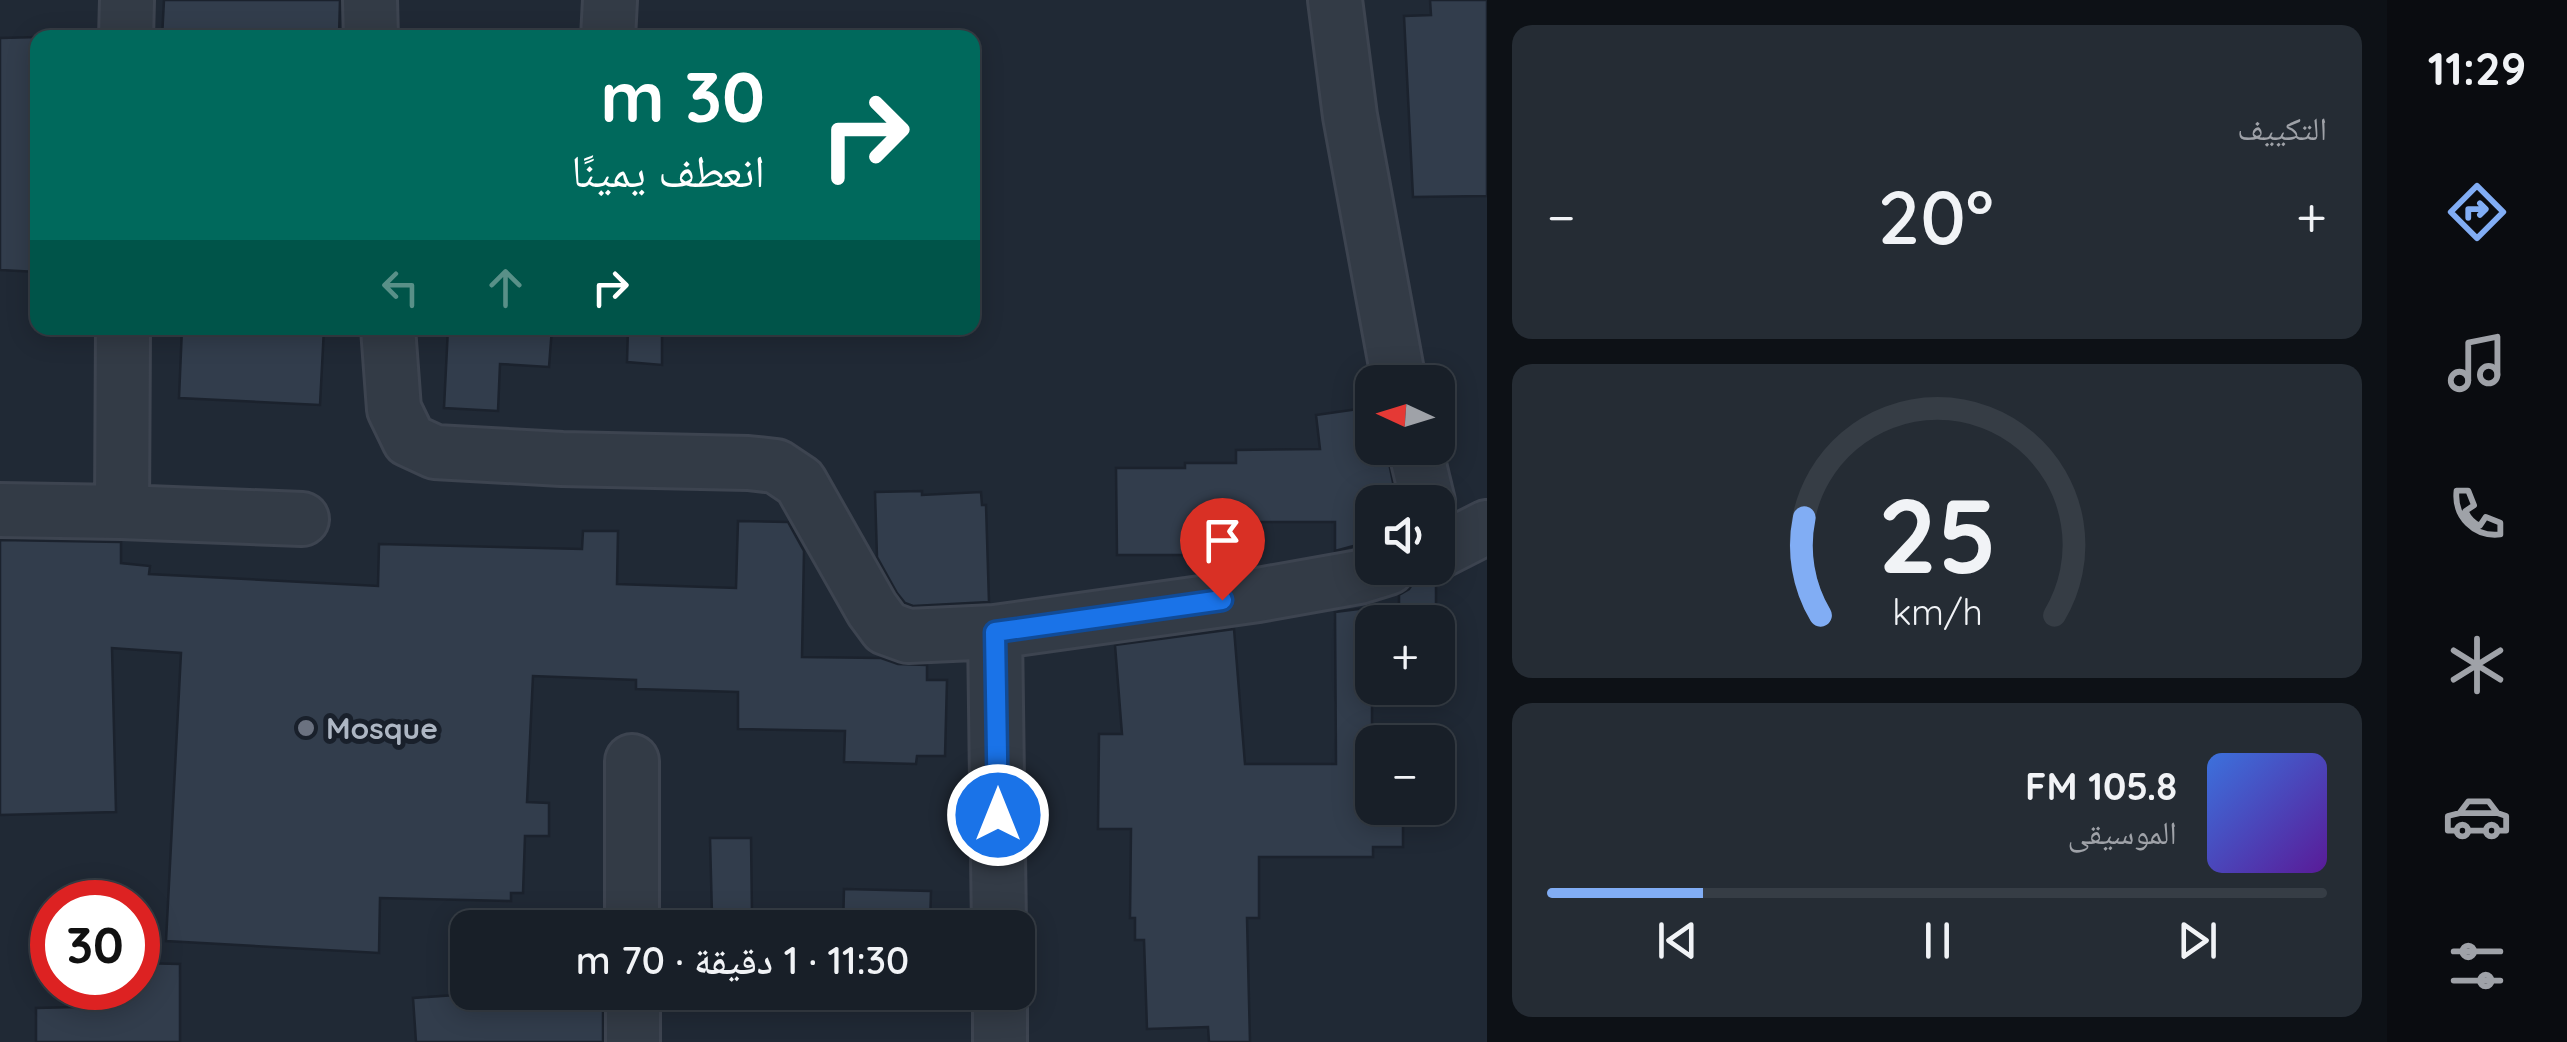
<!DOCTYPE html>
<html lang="ar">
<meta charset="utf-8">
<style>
:root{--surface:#181f28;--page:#252c34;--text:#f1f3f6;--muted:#9fa2a8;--line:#363d45;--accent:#81adf4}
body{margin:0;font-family:Quicksand,"Noto Naskh Arabic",sans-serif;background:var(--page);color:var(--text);direction:rtl;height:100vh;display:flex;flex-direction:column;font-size:38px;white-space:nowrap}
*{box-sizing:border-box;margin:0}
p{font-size:32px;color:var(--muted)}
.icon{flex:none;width:55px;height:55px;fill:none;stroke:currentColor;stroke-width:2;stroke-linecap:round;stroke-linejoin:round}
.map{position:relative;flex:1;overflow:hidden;direction:ltr}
.details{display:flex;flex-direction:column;gap:25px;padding:25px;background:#0d1116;width:900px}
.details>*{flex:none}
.guide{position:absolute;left:30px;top:30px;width:950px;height:305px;border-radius:20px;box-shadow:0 5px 25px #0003,0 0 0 2px var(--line);direction:rtl;background:#00695c;color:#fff;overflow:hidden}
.needle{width:65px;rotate:274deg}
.tools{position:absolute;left:1355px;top:365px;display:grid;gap:20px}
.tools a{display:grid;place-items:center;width:100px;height:100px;border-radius:20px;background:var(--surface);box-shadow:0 5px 25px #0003,0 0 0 2px var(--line);font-size:50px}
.speed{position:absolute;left:30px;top:880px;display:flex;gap:20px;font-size:50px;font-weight:700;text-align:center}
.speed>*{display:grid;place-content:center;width:130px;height:130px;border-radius:50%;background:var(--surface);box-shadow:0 5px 25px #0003,0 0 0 2px var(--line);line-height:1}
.speed .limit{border:15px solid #d22;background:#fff;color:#111}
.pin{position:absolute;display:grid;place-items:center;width:85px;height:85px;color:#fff;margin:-102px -42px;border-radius:50% 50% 50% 0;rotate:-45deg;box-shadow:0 0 10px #0007}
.pin .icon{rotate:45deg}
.me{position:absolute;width:110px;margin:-55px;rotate:0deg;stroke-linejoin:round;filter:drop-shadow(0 0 8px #0008)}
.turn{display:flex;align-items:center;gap:35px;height:210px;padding:0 50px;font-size:45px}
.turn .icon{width:130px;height:130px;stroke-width:2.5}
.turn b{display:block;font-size:70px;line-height:85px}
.lanes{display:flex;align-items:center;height:95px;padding:0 50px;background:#0003;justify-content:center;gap:50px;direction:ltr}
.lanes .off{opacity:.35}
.big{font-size:75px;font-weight:600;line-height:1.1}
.details .tile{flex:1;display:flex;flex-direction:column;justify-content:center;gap:15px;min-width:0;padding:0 35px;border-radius:20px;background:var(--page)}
.details .dial{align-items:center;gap:0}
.dial svg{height:260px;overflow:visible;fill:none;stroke:var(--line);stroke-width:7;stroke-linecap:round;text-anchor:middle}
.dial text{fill:var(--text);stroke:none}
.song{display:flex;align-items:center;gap:30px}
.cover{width:120px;height:120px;border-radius:15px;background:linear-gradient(135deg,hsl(220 70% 55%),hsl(270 70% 35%))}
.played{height:10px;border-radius:5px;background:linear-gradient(90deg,var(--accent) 20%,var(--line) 20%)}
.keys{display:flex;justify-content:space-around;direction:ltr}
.heat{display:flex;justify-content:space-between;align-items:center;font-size:55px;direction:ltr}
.trip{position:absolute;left:450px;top:910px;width:585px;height:100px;border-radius:20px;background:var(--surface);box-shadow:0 5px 25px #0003,0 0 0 2px var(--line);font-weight:600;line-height:100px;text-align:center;direction:rtl}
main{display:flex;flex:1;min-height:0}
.tabs{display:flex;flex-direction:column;width:180px;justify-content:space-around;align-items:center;background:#0a0c10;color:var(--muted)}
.tabs .icon{width:70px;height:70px}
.tabs .on{color:var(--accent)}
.tabs b{font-size:45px;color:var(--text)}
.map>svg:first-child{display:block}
.building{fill:#323d4c;stroke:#1b222d;stroke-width:2.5}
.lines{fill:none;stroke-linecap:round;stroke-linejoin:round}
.street-casing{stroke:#3d4450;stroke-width:58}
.street{stroke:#333b46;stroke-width:52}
.route-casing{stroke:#114b97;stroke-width:25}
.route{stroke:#1a73e8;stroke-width:18}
.worship-dot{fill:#6b7280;stroke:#19202b;stroke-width:4}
.labels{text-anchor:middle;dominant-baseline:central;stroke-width:10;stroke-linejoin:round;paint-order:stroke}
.poi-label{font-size:30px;font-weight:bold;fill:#adb6c3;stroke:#19202b;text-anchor:start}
</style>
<main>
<nav class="tabs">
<b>11:29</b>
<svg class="icon on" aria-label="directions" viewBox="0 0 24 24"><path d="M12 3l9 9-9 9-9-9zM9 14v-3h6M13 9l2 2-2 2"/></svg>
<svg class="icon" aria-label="music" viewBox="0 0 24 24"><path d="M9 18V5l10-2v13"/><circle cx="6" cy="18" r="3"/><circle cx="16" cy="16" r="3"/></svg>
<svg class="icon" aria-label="phone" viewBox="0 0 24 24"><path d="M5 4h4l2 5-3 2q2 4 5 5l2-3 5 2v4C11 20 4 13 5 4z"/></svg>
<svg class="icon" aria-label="climate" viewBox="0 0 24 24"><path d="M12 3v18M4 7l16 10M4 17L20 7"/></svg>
<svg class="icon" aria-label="car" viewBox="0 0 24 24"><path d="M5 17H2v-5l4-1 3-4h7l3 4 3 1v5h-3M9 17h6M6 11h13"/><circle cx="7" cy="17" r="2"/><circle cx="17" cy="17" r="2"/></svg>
<svg class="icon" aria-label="filters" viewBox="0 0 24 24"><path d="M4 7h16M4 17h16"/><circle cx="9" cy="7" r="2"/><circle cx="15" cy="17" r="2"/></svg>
</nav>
<section class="details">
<div class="tile"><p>التكييف</p>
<div class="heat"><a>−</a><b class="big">20°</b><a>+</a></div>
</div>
<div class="tile dial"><svg viewBox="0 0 100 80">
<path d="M14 69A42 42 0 1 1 86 69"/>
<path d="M14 69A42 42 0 0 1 9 39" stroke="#81adf4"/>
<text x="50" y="56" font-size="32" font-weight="700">25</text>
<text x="50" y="72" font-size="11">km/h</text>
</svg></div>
<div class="tile">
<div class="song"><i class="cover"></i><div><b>105.8 FM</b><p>الموسيقى</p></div></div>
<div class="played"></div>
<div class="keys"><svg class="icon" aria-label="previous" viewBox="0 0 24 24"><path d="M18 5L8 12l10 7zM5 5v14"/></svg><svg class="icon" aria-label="pause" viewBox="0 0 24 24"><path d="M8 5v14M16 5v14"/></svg><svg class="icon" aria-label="next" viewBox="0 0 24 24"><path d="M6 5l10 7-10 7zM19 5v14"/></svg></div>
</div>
</section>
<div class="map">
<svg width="1487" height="1042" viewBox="0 0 1487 1042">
<rect width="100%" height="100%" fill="#202935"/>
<path class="building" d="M164 0H340L339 38H162Z
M1430 0H1487V196L1413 197 1404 16 1431 15Z
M38 37V272L0 270V38Z
M182 328H324L320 405 179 398Z
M448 328H552L549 367 500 364 498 411 444 408Z
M628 328H662V365L627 362Z
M1372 407V448H1386L1397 502H1372V541L1335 551V522H1197V555H1117L1116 468H1185V463H1236V450L1320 449 1316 415Z
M922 491V495L981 492 982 505H986L989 602 913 606 905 603 897 593 877 557 875 492Z
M738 521 788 522 804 551 802 657 881 658 898 664 927 665V680H947L945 756H917L916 764 844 762 845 731 738 729V692L636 689V680L533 676 527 802 549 803V836H525L523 893H511V901L380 898 379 953 166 941 181 653 112 648 116 812 0 815V540L121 542V563L150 566 149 574 378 586 379 544 582 549 583 531H618L617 584 736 588Z
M1413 583 1436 585V622H1372V688H1437V701H1372V808H1403V847H1373V857H1259V918H1247L1250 1042H1209L1208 1027 1147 1029 1144 940H1135V918H1130L1131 829H1098L1099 734H1122L1115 645 1234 629 1245 764H1336L1335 612 1399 604V595L1409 589Z
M710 838H751L752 915 712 916Z
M844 889 931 891 930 928H843Z
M138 963 180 964V1042H36V1008L76 1007V988H138Z
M499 992H603V1042H416L413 998Z
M842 992H904V1008L841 1007Z"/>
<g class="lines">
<defs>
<path id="street" d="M370 0 371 38
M1335 0 1350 116 1399 382
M126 38 127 0
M608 38 610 0
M388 328 394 409 409 440 435 452 562 459 748 463 776 466 800 482 872 609 886 628 908 636 995 632
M1415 448 1428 502
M0 510 122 512 302 519
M122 512 123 328
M1438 552 1487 527
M632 761V928
M999 928 995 632 1258 595 1359 577 1388 568
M633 992V1042
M1000 992V1042"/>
</defs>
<use href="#street" class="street-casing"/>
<use href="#street" class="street"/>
</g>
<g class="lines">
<defs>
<path id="route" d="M998 815 995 632 1222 600"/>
</defs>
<use href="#route" class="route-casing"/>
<use href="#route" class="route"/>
</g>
<circle class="worship-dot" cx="306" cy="728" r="10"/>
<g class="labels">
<g class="poi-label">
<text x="326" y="728">Mosque</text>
</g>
</g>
</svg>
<div class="tools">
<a><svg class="needle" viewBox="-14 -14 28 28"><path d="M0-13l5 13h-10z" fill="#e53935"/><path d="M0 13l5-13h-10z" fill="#9fa2a8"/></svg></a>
<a><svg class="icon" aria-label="sound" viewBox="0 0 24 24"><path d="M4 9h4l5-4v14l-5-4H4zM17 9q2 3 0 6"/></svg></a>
<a>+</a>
<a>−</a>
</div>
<div class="speed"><div class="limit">30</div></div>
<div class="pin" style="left:1222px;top:600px;background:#d93025"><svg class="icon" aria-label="arrive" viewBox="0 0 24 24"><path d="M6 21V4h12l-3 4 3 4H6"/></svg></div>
<svg class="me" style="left:998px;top:815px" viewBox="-20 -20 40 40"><circle r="17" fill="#1a73e8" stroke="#fff" stroke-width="3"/><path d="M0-11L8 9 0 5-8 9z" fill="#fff"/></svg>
<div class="trip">11:30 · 1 دقيقة · 70 m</div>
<div class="guide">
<div class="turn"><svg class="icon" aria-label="right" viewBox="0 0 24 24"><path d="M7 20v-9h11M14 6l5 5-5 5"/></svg><div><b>30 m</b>انعطف يمينًا</div></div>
<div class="lanes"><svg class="icon off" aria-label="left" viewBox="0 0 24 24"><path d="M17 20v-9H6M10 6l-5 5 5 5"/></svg><svg class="icon off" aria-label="ahead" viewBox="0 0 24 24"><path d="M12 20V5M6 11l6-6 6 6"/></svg><svg class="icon" aria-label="right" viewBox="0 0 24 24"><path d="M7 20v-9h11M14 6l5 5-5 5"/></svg></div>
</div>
</div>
</main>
